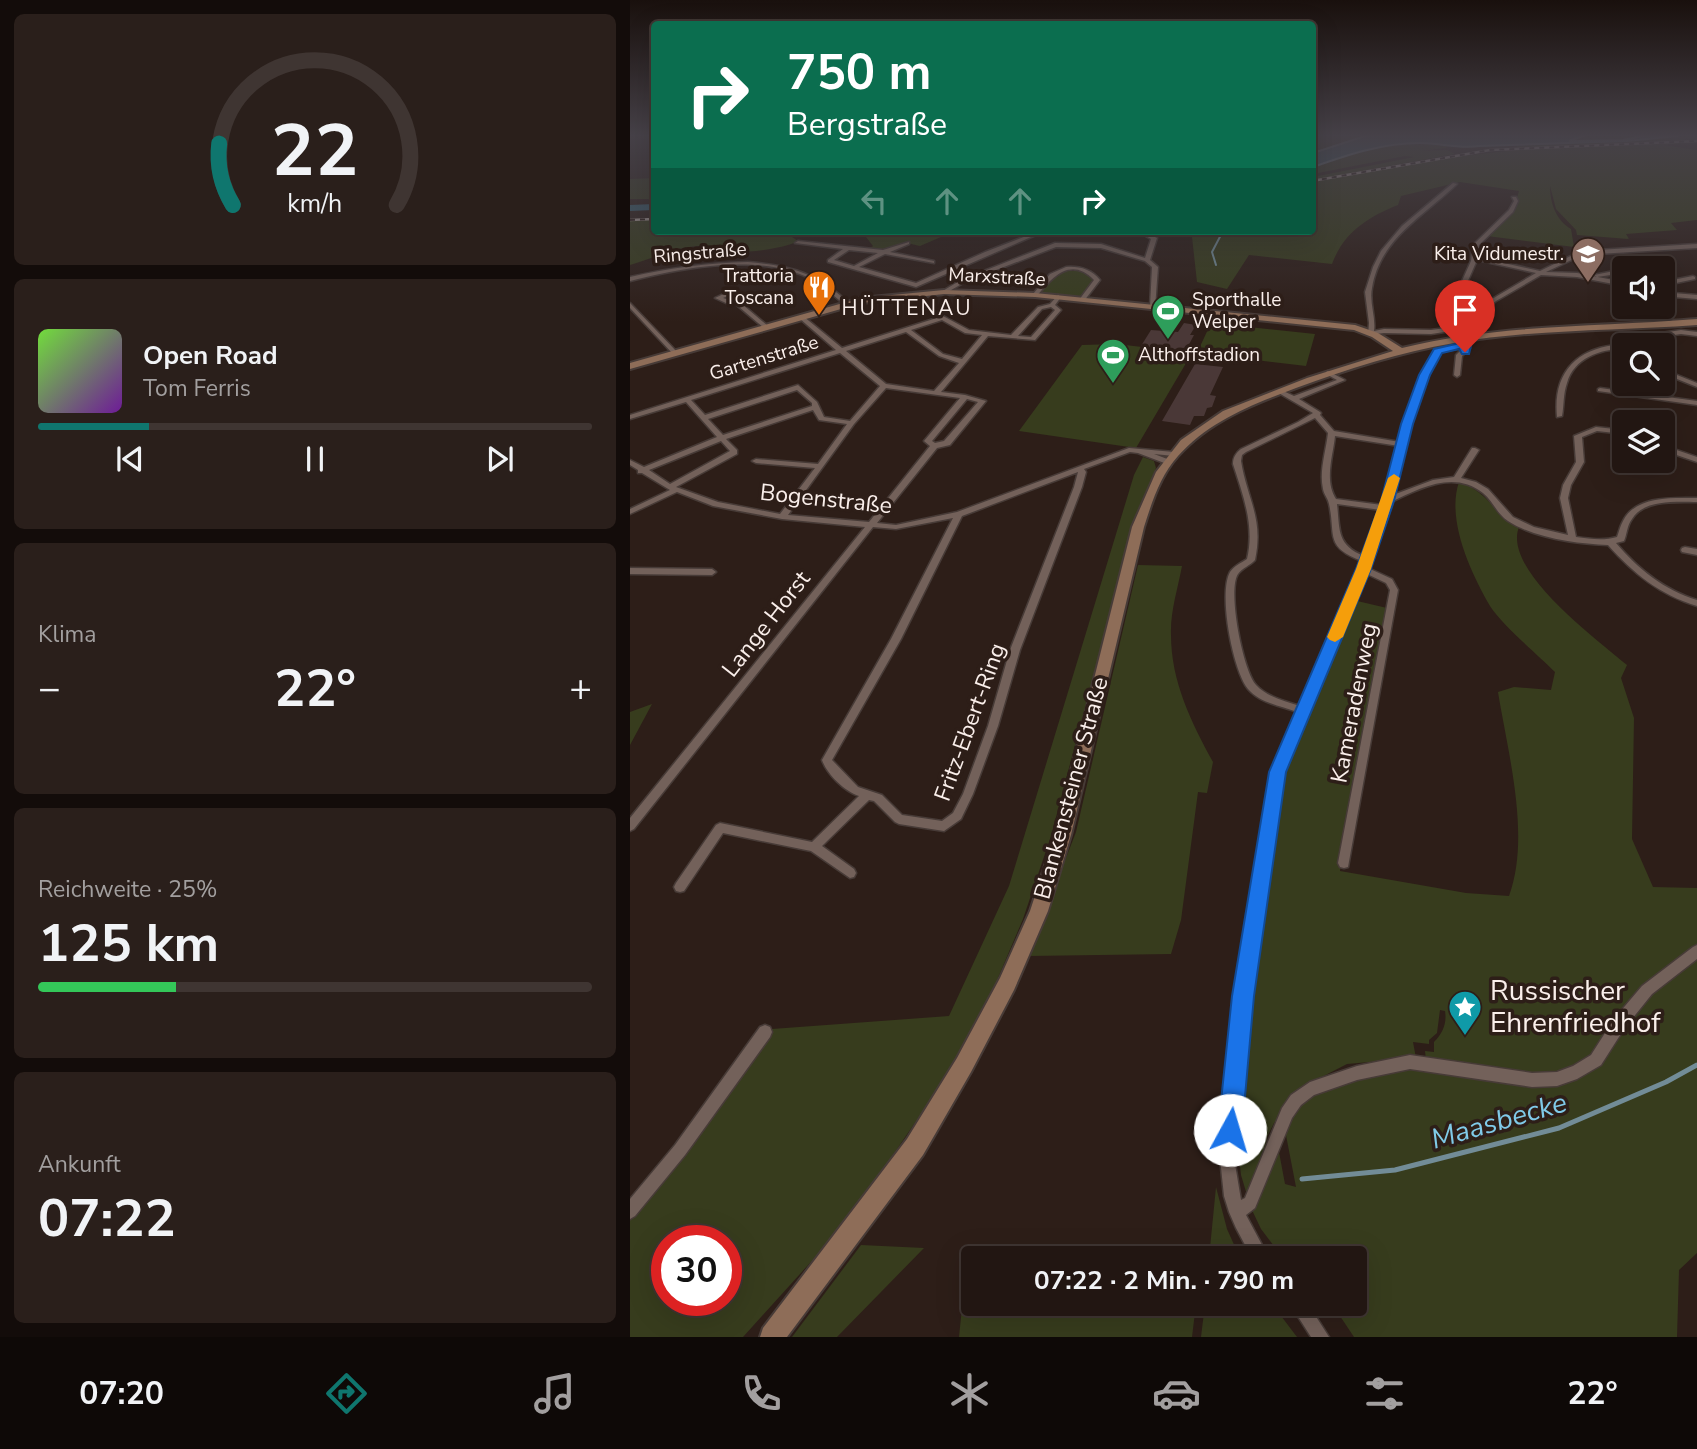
<!DOCTYPE html>
<html lang="de">
<meta charset="utf-8">
<style>
:root{--surface:#221612;--page:#2a1f1b;--text:#f1f3f6;--muted:#a29f9f;--line:#3f3532;--accent:#0f766e}
body{margin:0;font-family:"Nunito Sans",sans-serif;background:var(--page);color:var(--text);height:100vh;display:flex;flex-direction:column;font-size:26px;white-space:nowrap}
*{box-sizing:border-box;margin:0}
p{font-size:23px;color:var(--muted)}
.icon{flex:none;width:38px;height:38px;fill:none;stroke:currentColor;stroke-width:2;stroke-linecap:round;stroke-linejoin:round}
.map{position:relative;flex:1;overflow:hidden}
.sheet{display:flex;flex-direction:column;gap:14px;padding:14px;background:#130c0a;width:630px}
.sheet>*{flex:none}
.top-card{position:absolute;left:21px;top:21px;width:665px;height:214px;border-radius:7px;box-shadow:0 7px 28px #0002,0 0 0 2px var(--line);background:#0b6e4f;color:#fff;overflow:hidden}
.buttons{position:absolute;left:982px;top:256px;display:grid;gap:14px}
.buttons a{display:grid;place-items:center;width:63px;height:63px;border-radius:7px;background:var(--surface);box-shadow:0 7px 28px #0002,0 0 0 2px var(--line);font-size:35px}
.speed{position:absolute;left:21px;top:1225px;display:flex;gap:14px;font-size:35px;font-weight:700;text-align:center}
.speed>*{display:grid;place-content:center;width:91px;height:91px;border-radius:50%;background:var(--surface);box-shadow:0 7px 28px #0002,0 0 0 2px var(--line);line-height:1}
.speed .limit{border:10px solid #d22;background:#fff;color:#111}
.pin{position:absolute;display:grid;place-items:center;width:60px;height:60px;color:#fff;margin:-72px -30px;border-radius:50% 50% 50% 0;rotate:-45deg;box-shadow:0 0 7px #0007}
.pin .icon{rotate:45deg}
.me{position:absolute;width:77px;margin:-38px;rotate:6deg;stroke-linejoin:round;filter:drop-shadow(0 0 5px #0008)}
.turn{display:flex;align-items:center;gap:24px;height:147px;padding:0 21px;font-size:32px}
.turn .icon{width:91px;height:91px;stroke-width:2.5}
.turn b{display:block;font-size:49px;line-height:60px}
.lanes{display:flex;align-items:center;height:66px;padding:0 21px;background:#0003;justify-content:center;gap:35px;direction:ltr}
.lanes .off{opacity:.35}
.big{font-size:52px;font-weight:700;line-height:1.1}
.sheet .card{flex:1;display:flex;flex-direction:column;justify-content:center;gap:10px;min-width:0;padding:0 24px;border-radius:10px;background:var(--page)}
.sheet .dial{align-items:center;gap:0}
.dial svg{height:182px;overflow:visible;fill:none;stroke:var(--line);stroke-width:7;stroke-linecap:round;text-anchor:middle}
.dial text{fill:var(--text);stroke:none}
.song{display:flex;align-items:center;gap:21px}
.cover{width:84px;height:84px;border-radius:10px;background:linear-gradient(135deg,hsl(100 70% 55%),hsl(280 70% 35%))}
.played{height:7px;border-radius:4px;background:linear-gradient(90deg,var(--accent) 20%,var(--line) 20%)}
.keys{display:flex;justify-content:space-around;direction:ltr}
.heat{display:flex;justify-content:space-between;align-items:center;font-size:38px;direction:ltr}
.charge{height:10px;border-radius:5px;background:linear-gradient(90deg,#34c759 25%,var(--line) 0)}
.trip{position:absolute;left:331px;top:1246px;width:406px;height:70px;border-radius:7px;background:var(--surface);box-shadow:0 7px 28px #0002,0 0 0 2px var(--line);font-weight:700;line-height:70px;text-align:center}
.dock{display:flex;height:112px;justify-content:space-around;align-items:center;background:#0e0907;color:var(--muted)}
.dock .icon{width:49px;height:49px}
.dock .on{color:var(--accent)}
.dock b{font-size:32px;color:var(--text)}
main{display:flex;flex:1;min-height:0}
.map>svg:first-child{display:block}
.green{fill:#373c1d;fill-rule:evenodd}
.water{fill:#376273;stroke:#728c97;stroke-width:2}
.lines{fill:none;stroke-linecap:round;stroke-linejoin:round}
.stream-far1{stroke:#728c97;stroke-width:2}
.stream{stroke:#728c97;stroke-width:5}
.river{fill:#376273;fill-rule:evenodd}
.building{fill:#4a3837}
.street-casing{stroke:#473b37;stroke-width:3}
.secondary-casing{stroke:#473b37;stroke-width:4}
.street{fill:#73615a;fill-rule:evenodd}
.secondary{fill:#8e6d58;fill-rule:evenodd}
.rail-casing{stroke:#afa29d;stroke-width:2.5}
.rail{stroke:#2d1e18;stroke-width:2;stroke-dasharray:5;stroke-linecap:butt}
.route{fill:#1a73e8;stroke:#114b97;stroke-width:2}
.slow{fill:#f59e0b}
.labels{text-anchor:middle;dominant-baseline:central;stroke-width:7;stroke-linejoin:round;paint-order:stroke}
.far-street-label{font-size:19px;fill:#faefeb;stroke:#2d1e18}
.far-poi-label{font-size:19px;fill:#faefeb;stroke:#2d1e18;text-anchor:end}
.far-quarter-label{font-size:21px;letter-spacing:2px;fill:#faefeb;stroke:#2d1e18}
.street-label{font-size:23px;fill:#faefeb;stroke:#2d1e18}
.near-poi-label{font-size:28px;fill:#faefeb;stroke:#2d1e18;text-anchor:start}
.near-water-label{font-size:28px;font-style:italic;fill:#80cae8;stroke:#2d1e18}
</style>
<main>
<section class="sheet">
<div class="card dial"><svg viewBox="0 0 100 80">
<path d="M14 69A42 42 0 1 1 86 69"/>
<path d="M14 69A42 42 0 0 1 8 42" stroke="#0f766e"/>
<text x="50" y="56" font-size="32" font-weight="700">22</text>
<text x="50" y="72" font-size="11">km/h</text>
</svg></div>
<div class="card">
<div class="song"><i class="cover"></i><div><b>Open Road</b><p>Tom Ferris</p></div></div>
<div class="played"></div>
<div class="keys"><svg class="icon" aria-label="previous" viewBox="0 0 24 24"><path d="M18 5L8 12l10 7zM5 5v14"/></svg><svg class="icon" aria-label="pause" viewBox="0 0 24 24"><path d="M8 5v14M16 5v14"/></svg><svg class="icon" aria-label="next" viewBox="0 0 24 24"><path d="M6 5l10 7-10 7zM19 5v14"/></svg></div>
</div>
<div class="card"><p>Klima</p>
<div class="heat"><a>−</a><b class="big">22°</b><a>+</a></div>
</div>
<div class="card"><p>Reichweite · 25%</p><b class="big">125 km</b><div class="charge"></div></div>
<div class="card"><p>Ankunft</p><b class="big">07:22</b></div>
</section>
<div class="map">
<svg width="1067" height="1337" viewBox="0 0 1067 1337">
<rect width="100%" height="100%" fill="#2d1e18"/>
<path class="green" d="M683 135H738L683 153Z
M956 135H1018V137L1024 139 1067 135V139L949 145 1067 142 1033 145 1067 150V220L1041 223 1047 230 996 234 999 239 947 235 946 230 926 209 920 186C920 203 926 220 941 229L944 247 857 236 883 211 889 191 830 182 771 196 768 205C738 217 714 232 702 264L619 255 597 289 567 282 562 237 558 231H682L683 182 822 157 887 150 890 148 886 146 991 141H938Z
M772 144 817 145 816 148 790 151 817 150 825 154 683 180V177L784 157 775 156 683 174V167C712 157 741 148 772 144Z
M24 178V199H0V179Z
M24 219V231H167L162 237 168 241C152 250 107 254 88 251 81 250 75 246 68 246 44 247 22 259 0 265V220Z
M240 231H325L290 246 277 243 255 251 239 249 243 246 236 237Z
M431 271H452L462 274 465 280 453 297 410 292 426 274Z
M581 323 685 334 676 366 567 353Z
M487 344 562 353 506 448 389 431 452 345Z
M513 457 524 461 526 468 503 526 421 836 393 919 362 992 330 1057 217 1222 113 1337H0V1218L58 1148 142 1029 319 1016 379 886 504 475ZM37 1241H96V1300H37Z
M829 482C856 490 865 514 889 527 872 570 967 639 997 665L991 678 1004 718 1002 839 1023 887 1067 888V944L1025 976 965 1055 936 1072 901 1075 796 1060 795 1051 804 1052V1042C813 1033 817 1023 815 1011L810 1010 807 1033 799 1040V1044L783 1042 786 1058 717 1064 676 1085 644 1123 637 1137 631 1171 617 1195 611 1175 607 1141 613 1072 620 995 652 771 723 600 757 608 713 838 710 871 836 893 879 896C901 836 878 754 868 692L884 687 921 690 925 672C907 654 873 626 860 606 841 573 816 520 829 482Z
M508 565 552 566C548 588 540 612 541 635 541 681 561 722 583 762L577 793 568 792 551 920 541 954 398 956 446 832Z
M22 704 0 745V712Z
M1067 954V1253L1049 1270 1047 1337H724L702 1304H724V1258H653L631 1229 621 1208 630 1196 649 1152 655 1184 666 1187 655 1130 662 1112 673 1099 730 1077 786 1067 931 1084 951 1077 967 1067 1021 991Z
M586 1187 597 1229 610 1258H579Z
M231 1245 294 1248 207 1337H162Z
M354 1251 492 1258H353Z
M343 1287V1304H566L562 1337H329L333 1298 339 1296Z
M575 1304H642L667 1337H571Z"/>
<path class="water" d="M738 135H956L939 141 993 140 1018 135 1048 136 997 141 849 146C829 149 810 143 790 143 752 143 717 155 683 167V153Z"/>
<g class="lines">
<path class="stream-far1" d="M586 265 582 252 593 231"/>
<path class="stream" d="M672 1179 765 1170 929 1128 1036 1082 1067 1065"/>
<path class="river" d="M24 204V210L0 211V205Z"/>
</g>
<path class="building" d="M554 323 566 325 560 335H564L555 352 511 346 521 330 548 332Z
M565 364 593 367 580 395 586 396 582 407 577 408 574 416H564L560 425 532 421Z"/>
<g class="lines">
<defs>
<path id="street" d="M823 183 827 184C794 216 750 238 742 288 739 302 746 317 744 331L754 329 801 330 831 326 849 311H846L830 325H816L813 323 841 261 843 245 879 210 884 201 882 197H886L888 201 883 212 849 245 847 257 910 271 951 251 1067 244V248L952 255 916 272 947 273 994 282V286L947 277 911 275 866 301 835 329 801 334 754 333 738 335 739 323 735 292 743 267 751 251 772 226ZM847 260 906 273 862 299 853 307 842 308 827 322H820Z
M409 231H415L286 287 198 262V260L213 249 165 243 168 241 253 250 279 242V244L260 252 304 261V263L255 254 229 267 286 283 355 252ZM219 250 248 253 224 266 204 260Z
M507 231H513L527 238 520 260 528 267 525 308 520 307 522 267 515 261 471 248 426 247 335 282 316 293 311 292 331 280 425 243 471 244 515 258 521 239Z
M118 262C163 266 187 273 220 304L215 305C204 296 193 285 181 279 130 253 53 267 0 281V277C39 268 78 263 118 262Z
M1025 263 1028 265 1027 266 1008 268Z
M436 267C449 266 461 269 470 280L454 301 449 300 464 280C441 256 422 277 407 296H403V294L420 274Z
M994 269V273L967 277 964 275Z
M1063 276 1065 277V279L1032 286V282Z
M102 290 113 294V296L106 299 138 326V328H134L102 301 96 303 85 298ZM102 294 106 295 96 299 93 298Z
M1032 292 1067 295V299L1032 296Z
M428 295 431 297 425 305 431 310 405 340 358 336 311 392 335 395 356 401 320 445 307 448 247 523 266 525 327 512 499 448 544 452 548 454 544 456 524 454 540 460 541 462 537 464 508 453 500 452 454 469 456 472 452 487 390 650 368 726 343 794 331 819 314 831 269 824 265 822 244 801 239 800 192 846 224 869 226 873 224 877 220 878 181 851 93 833 54 891 50 892 46 891 44 887 46 883 86 825 90 823 182 842 229 796C214 791 197 774 192 760L261 639 323 518 266 529 243 527 4 829 0 831V818L235 527 152 519 83 506 47 492 0 514V509L40 490 12 473H8V470L0 465V460L14 467 87 437 56 402 0 419V415L206 350 169 318V316H173L212 348 313 316 339 330 381 335 408 307 420 304ZM421 307 425 310 401 337 388 336 412 309ZM312 320 335 333 352 335 332 359 313 354 281 330ZM276 332 309 356 329 363 304 391 256 384 216 351ZM210 353 250 386 220 421 194 417 187 402 168 385 75 415 61 400ZM256 388 330 398 294 441 300 446 239 522 158 515 224 424ZM167 390 182 403V406L93 435 78 419ZM337 399 348 402 314 441 305 443 302 441ZM183 410 189 420 217 424 188 464 126 459 122 461 126 463 185 468 150 514 88 502 46 487 107 454V450L96 439ZM91 441 100 451 40 484 19 470ZM448 472 444 487 380 650 358 726 333 794 323 813 312 821 272 815 252 795 228 787 202 760 271 639 332 516Z
M0 303 47 352V354H43L0 308Z
M1051 330 1067 332V336L1051 334 1010 340 1007 345H1001L1006 337Z
M826 345 837 346 840 348 832 356 830 375 827 377 824 375 826 355 832 349H826L810 352 789 396 763 495 803 480 824 477 842 448H845L849 450 831 478 846 482 858 489 883 517 904 527 938 535 930 498 933 485 946 462 944 436 966 427 994 430V434L967 431 952 437 954 462 941 485 938 498 946 537C960 539 974 541 987 537 989 532 990 526 993 521 1006 495 1043 498 1067 498V502C1047 502 1014 499 1002 519 997 525 997 534 994 541L986 543C1008 569 1034 590 1067 600V606C1030 595 1003 573 978 545 947 544 904 538 878 521 867 514 863 501 853 493 824 470 790 488 761 502L738 568 762 579 768 590 718 867 714 868 710 867 708 863 760 590 756 583 735 573 652 772 620 996 604 1158 611 1200 615 1198 652 1108 661 1095 680 1082 727 1066 780 1055 902 1073 927 1072 943 1066 961 1055 984 1019 1012 986 1063 947 1067 945V959L1022 994 994 1029 971 1065 947 1079 927 1086 902 1087 780 1069 727 1080 684 1095 671 1105 662 1118 625 1208 616 1215 639 1258H622L606 1228 599 1212 594 1196 590 1158 606 996 642 772 667 712C651 706 630 703 618 689 603 671 588 594 600 572 604 566 611 563 617 559 625 526 613 495 603 464 603 457 606 453 611 449L668 422 683 413 647 392V390H651L664 396 707 380 696 374V372L698 371 715 380 669 399 690 412 691 413 690 415 704 431 770 442 783 396 805 351ZM685 418 698 433C696 451 689 471 693 489 694 495 698 498 699 504 706 535 694 547 732 561L670 706C655 701 637 697 626 685 613 671 597 590 608 574 612 568 621 565 625 560 634 518 617 499 611 461L612 455 616 452ZM705 436 769 446 752 505 706 499C694 480 703 456 705 436ZM707 504 751 510 734 556C706 545 710 529 707 504Z
M985 345H994V349C970 349 944 358 937 383 933 394 934 405 932 416L927 417C923 376 943 350 985 345Z
M1032 369 1067 383V387L1032 373Z
M970 388 1067 401V405L968 391V389Z
M1032 445 1067 457V462L1032 450Z
M1055 547 1067 549V555L1052 552 1051 550 1052 548Z
M0 568 82 569 86 572 82 575 0 574Z
M135 1025 140 1027 142 1032 140 1037 55 1155 5 1216 0 1219V1199L45 1145 130 1027Z
M660 1304H678L699 1337H681Z"/>
<path id="secondary" d="M314 290 405 293 725 325 748 333 772 348C869 324 969 327 1067 319V325C986 331 904 329 824 343 770 352 718 369 666 388 623 404 579 421 548 456 530 476 522 502 514 527L441 835 418 911 384 990 341 1072 293 1155 157 1337H130L133 1328 277 1139 327 1058 370 978 400 911 425 835 502 527 526 472 551 440 593 411 677 378 763 351 742 337 724 330 405 297 314 294 232 303 0 369V363L231 298Z"/>
</defs>
<use href="#street" class="street-casing"/>
<use href="#secondary" class="secondary-casing"/>
<use href="#street" class="street"/>
<use href="#secondary" class="secondary"/>
<defs>
<path id="rail" d="M682 181 860 150 1067 141
M0 220 24 219"/>
</defs>
<use href="#rail" class="rail-casing"/>
<use href="#rail" class="rail"/>
</g>
<linearGradient id="sky" x2="0" y2="1"><stop stop-color="#19100d"/><stop offset="0.42" stop-color="#464148"/><stop offset="1" stop-color="#464148" stop-opacity="0"/></linearGradient>
<rect width="1067" height="322" fill="url(#sky)"/>
<path class="route" d="M830 343 841 346 839 354H832L829 349 812 353 800 375 783 424 764 501 741 569 656 772 624 996 612 1130 608 1139 600 1142 591 1139 588 1130 602 996 639 772 726 569 751 501 771 424 789 375 804 349Z"/>
<path class="slow" d="M764 474 770 478 741 569 713 637 705 642 700 640 697 637 726 569 758 478Z"/>
<defs>
<symbol id="school-pin" viewBox="-11 -11 22 30"><path d="M0 17L-7.5 6A9.5 9.5 0 1 1 7.5 6Z" fill="#8d6e63" stroke="#2d1e18"/><path d="M0-5L7-2L0 1L-7-2ZM-4 1L0 2.5L4 1V4Q0 6-4 4Z" fill="#fff"/></symbol>
<symbol id="restaurant-pin" viewBox="-11 -11 22 30"><path d="M0 17L-7.5 6A9.5 9.5 0 1 1 7.5 6Z" fill="#e8710a" stroke="#2d1e18"/><path d="M-5-6h1v4h1v-4h1v4h1v-4h1v5L-1.5 .5V6h-2V.5L-5-1ZM5-6V6H3V1.5H1.5Q1.5-4 5-6Z" fill="#fff"/></symbol>
<symbol id="stadium-pin" viewBox="-11 -11 22 30"><path d="M0 17L-7.5 6A9.5 9.5 0 1 1 7.5 6Z" fill="#2e9e5b" stroke="#2d1e18"/><path d="M0-5a6.5 5 0 1 0 0 10a6.5 5 0 1 0 0-10ZM-3.5-1.8h7v3.6h-7Z" fill="#fff"/></symbol>
<symbol id="sight-pin" viewBox="-11 -11 22 30"><path d="M0 17L-7.5 6A9.5 9.5 0 1 1 7.5 6Z" fill="#0f9aa8" stroke="#2d1e18"/><path d="M0-6L1.8-2.2L6-1.7L2.9 1.2L3.7 5.4L0 3.3L-3.7 5.4L-2.9 1.2L-6-1.7L-1.8-2.2Z" fill="#fff"/></symbol>
</defs>
<g fill-rule="evenodd">
<use href="#school-pin" x="939" y="235" width="38" height="52"/>
<use href="#restaurant-pin" x="170" y="268" width="38" height="52"/>
<use href="#stadium-pin" x="519" y="292" width="38" height="52"/>
<use href="#stadium-pin" x="464" y="336" width="38" height="52"/>
<use href="#sight-pin" x="816" y="988" width="38" height="52"/>
</g>
<g class="labels">
<g class="far-street-label">
<text transform="translate(70 253) rotate(-5)">Ringstraße</text>
<text transform="translate(367 277) rotate(3)">Marxstraße</text>
<text transform="translate(134 358) rotate(-17)">Gartenstraße</text>
</g>
<g class="far-poi-label">
<text x="934" y="254">Kita Vidumestr.</text>
<text x="164" y="276">Trattoria<tspan x="164" dy="22">Toscana</tspan></text>
<text x="562" y="300" text-anchor="start">Sporthalle<tspan x="562" dy="22">Welper</tspan></text>
<text x="508" y="355" text-anchor="start">Althoffstadion</text>
</g>
<g class="far-quarter-label">
<text x="277" y="308">HÜTTENAU</text>
</g>
<g class="street-label">
<text transform="translate(196 499) rotate(6)">Bogenstraße</text>
<text transform="translate(136 624) rotate(-52)">Lange Horst</text>
<text transform="translate(724 703) rotate(-79)">Kameradenweg</text>
<text transform="translate(340 722) rotate(-70)">Fritz-Ebert-Ring</text>
<text transform="translate(441 788) rotate(-75)">Blankensteiner Straße</text>
</g>
<g class="near-poi-label">
<text x="860" y="991">Russischer<tspan x="860" dy="32">Ehrenfriedhof</tspan></text>
</g>
<g class="near-water-label">
<text transform="translate(869 1121) rotate(-16)">Maasbecke</text>
</g>
</g>
</svg>
<div class="buttons">
<a><svg class="icon" aria-label="sound" viewBox="0 0 24 24"><path d="M4 9h4l5-4v14l-5-4H4zM17 9q2 3 0 6"/></svg></a>
<a><svg class="icon" aria-label="search" viewBox="0 0 24 24"><circle cx="10" cy="10" r="6"/><path d="M15 15l6 6"/></svg></a>
<a><svg class="icon" aria-label="layers" viewBox="0 0 24 24"><path d="M12 4l9 5-9 5-9-5zM3 14l9 5 9-5"/></svg></a>
</div>
<div class="speed"><div class="limit">30</div></div>
<div class="pin" style="left:835px;top:352px;background:#d93025"><svg class="icon" aria-label="arrive" viewBox="0 0 24 24"><path d="M6 21V4h12l-3 4 3 4H6"/></svg></div>
<svg class="me" style="left:600px;top:1130px" viewBox="-20 -20 40 40"><circle r="19" fill="#fff"/><path d="M0-13L10 11 0 6-10 11z" fill="#1a73e8"/></svg>
<div class="trip">07:22 · 2 Min. · 790 m</div>
<div class="top-card">
<div class="turn"><svg class="icon" aria-label="right" viewBox="0 0 24 24"><path d="M7 20v-9h11M14 6l5 5-5 5"/></svg><div><b>750 m</b>Bergstraße</div></div>
<div class="lanes"><svg class="icon off" aria-label="left" viewBox="0 0 24 24"><path d="M17 20v-9H6M10 6l-5 5 5 5"/></svg><svg class="icon off" aria-label="ahead" viewBox="0 0 24 24"><path d="M12 20V5M6 11l6-6 6 6"/></svg><svg class="icon off" aria-label="ahead" viewBox="0 0 24 24"><path d="M12 20V5M6 11l6-6 6 6"/></svg><svg class="icon" aria-label="right" viewBox="0 0 24 24"><path d="M7 20v-9h11M14 6l5 5-5 5"/></svg></div>
</div>
</div>
</main>
<nav class="dock">
<b>07:20</b>
<svg class="icon on" aria-label="directions" viewBox="0 0 24 24"><path d="M12 3l9 9-9 9-9-9zM9 14v-3h6M13 9l2 2-2 2"/></svg>
<svg class="icon" aria-label="music" viewBox="0 0 24 24"><path d="M9 18V5l10-2v13"/><circle cx="6" cy="18" r="3"/><circle cx="16" cy="16" r="3"/></svg>
<svg class="icon" aria-label="phone" viewBox="0 0 24 24"><path d="M5 4h4l2 5-3 2q2 4 5 5l2-3 5 2v4C11 20 4 13 5 4z"/></svg>
<svg class="icon" aria-label="climate" viewBox="0 0 24 24"><path d="M12 3v18M4 7l16 10M4 17L20 7"/></svg>
<svg class="icon" aria-label="car" viewBox="0 0 24 24"><path d="M5 17H2v-5l4-1 3-4h7l3 4 3 1v5h-3M9 17h6M6 11h13"/><circle cx="7" cy="17" r="2"/><circle cx="17" cy="17" r="2"/></svg>
<svg class="icon" aria-label="filters" viewBox="0 0 24 24"><path d="M4 7h16M4 17h16"/><circle cx="9" cy="7" r="2"/><circle cx="15" cy="17" r="2"/></svg>
<b>22°</b>
</nav>
